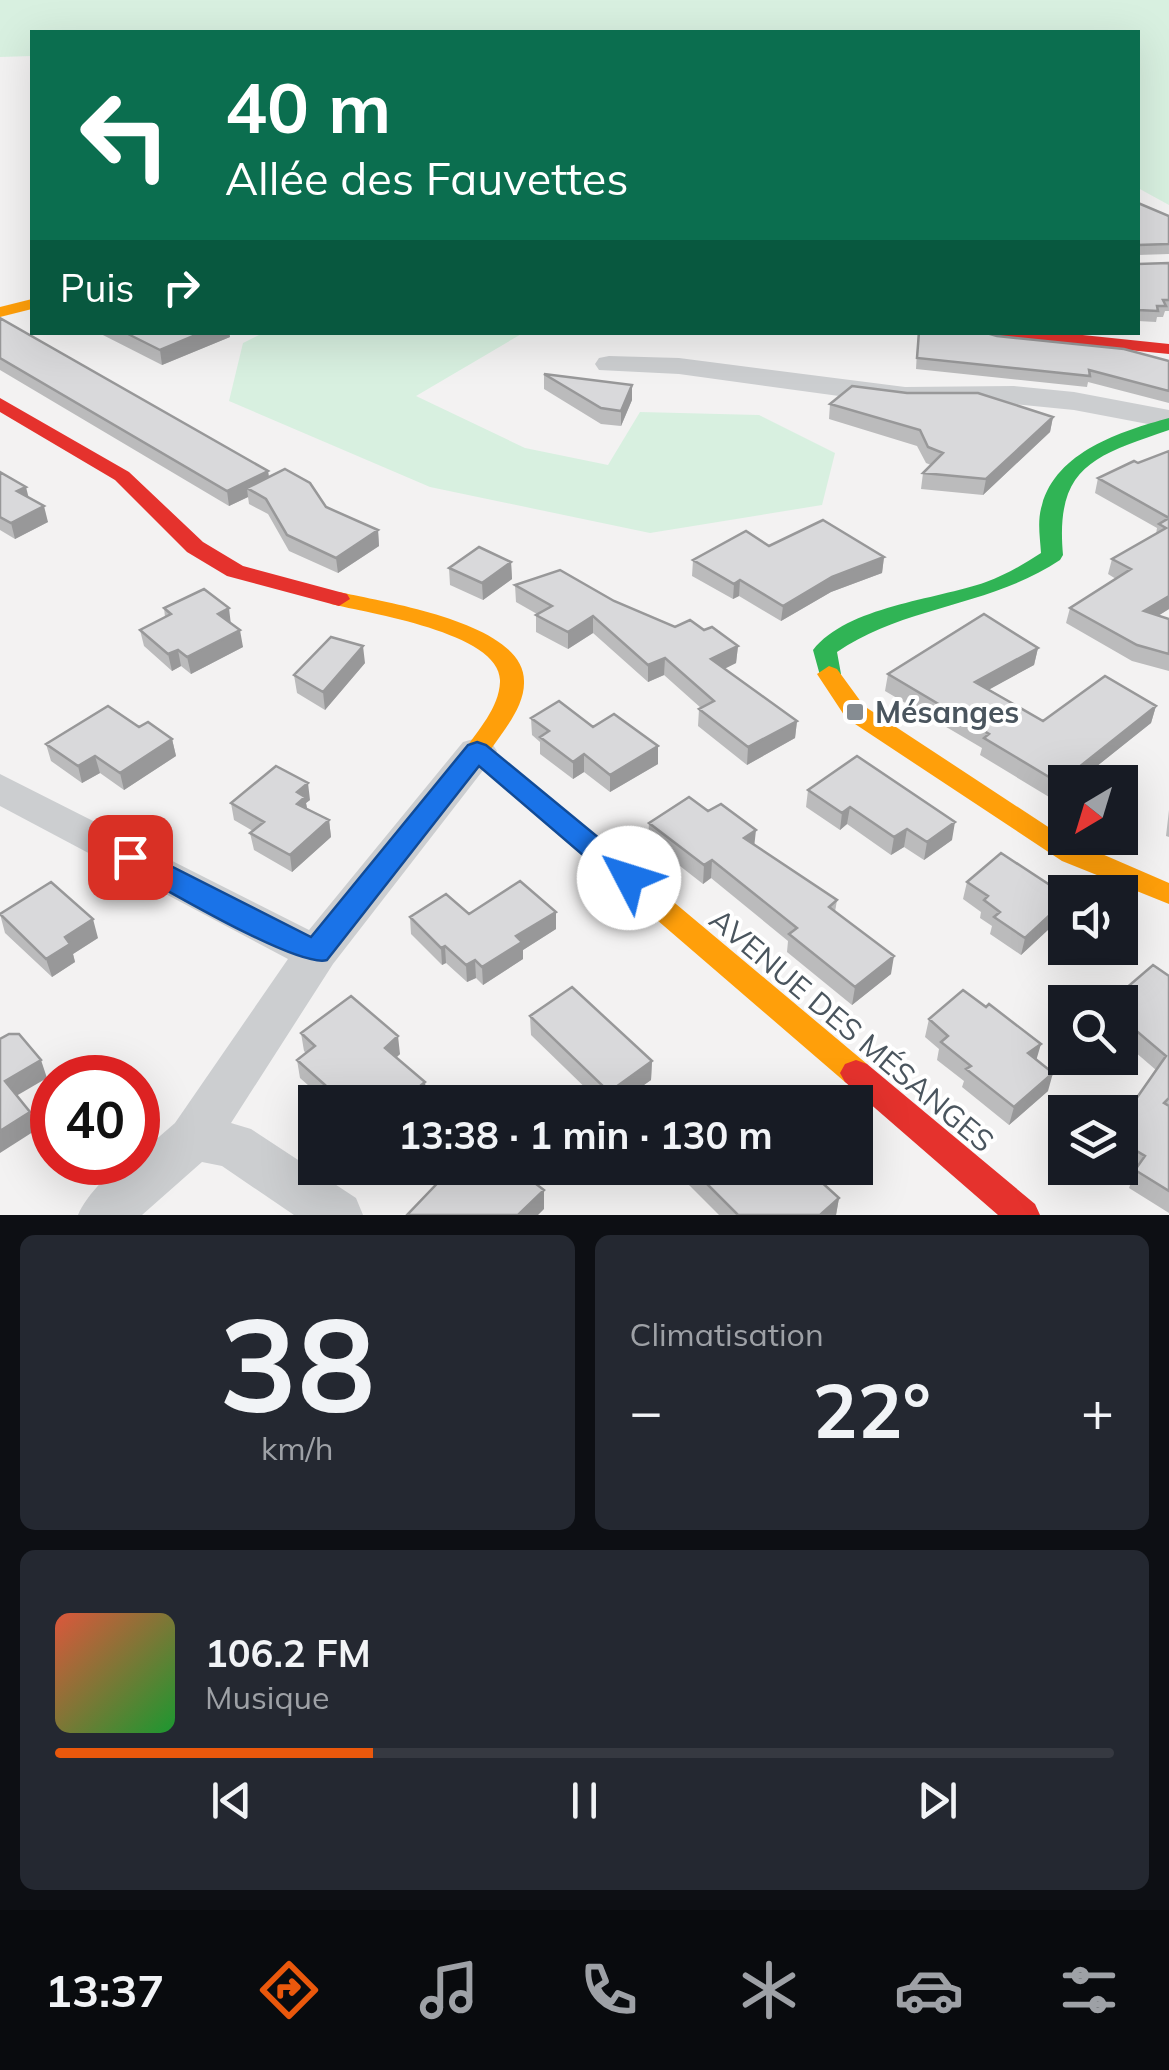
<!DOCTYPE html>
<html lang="fr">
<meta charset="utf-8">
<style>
:root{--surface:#171b24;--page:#242831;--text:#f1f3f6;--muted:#9ea1a6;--line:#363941;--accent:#ea580c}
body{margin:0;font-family:Mulish,sans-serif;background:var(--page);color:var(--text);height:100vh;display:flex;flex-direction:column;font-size:38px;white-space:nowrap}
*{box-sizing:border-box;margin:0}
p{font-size:32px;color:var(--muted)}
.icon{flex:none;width:55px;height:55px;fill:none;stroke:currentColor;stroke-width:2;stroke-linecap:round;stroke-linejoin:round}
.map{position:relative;height:1215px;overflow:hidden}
.details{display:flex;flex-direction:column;gap:20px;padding:20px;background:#0d0f14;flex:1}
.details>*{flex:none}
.guide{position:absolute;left:30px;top:30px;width:1110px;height:305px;border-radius:0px;box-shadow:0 10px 40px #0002;background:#0b6e4f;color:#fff;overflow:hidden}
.needle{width:65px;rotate:218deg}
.buttons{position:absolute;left:1048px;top:765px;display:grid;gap:20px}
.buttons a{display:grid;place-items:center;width:90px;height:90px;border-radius:0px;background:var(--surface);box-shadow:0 10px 40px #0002;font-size:50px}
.speed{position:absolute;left:30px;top:1055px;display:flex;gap:20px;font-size:50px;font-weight:700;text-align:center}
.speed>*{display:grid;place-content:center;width:130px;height:130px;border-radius:50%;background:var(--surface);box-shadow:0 10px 40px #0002;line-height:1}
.speed .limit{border:15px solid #d22;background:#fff;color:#111}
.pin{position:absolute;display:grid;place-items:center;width:85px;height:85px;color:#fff;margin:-42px;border-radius:20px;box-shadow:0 5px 15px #0006}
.me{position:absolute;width:110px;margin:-55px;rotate:310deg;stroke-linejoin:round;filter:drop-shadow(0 0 8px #0008)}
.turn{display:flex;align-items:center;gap:35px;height:210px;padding:0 30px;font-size:45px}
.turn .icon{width:130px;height:130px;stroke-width:2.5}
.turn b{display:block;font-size:70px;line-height:85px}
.then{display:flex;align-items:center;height:95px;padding:0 30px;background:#0003;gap:20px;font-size:38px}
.big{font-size:75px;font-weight:700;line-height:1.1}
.details .widget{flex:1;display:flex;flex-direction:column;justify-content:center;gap:15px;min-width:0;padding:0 35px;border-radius:15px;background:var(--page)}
.details .dial{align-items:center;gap:0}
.dial b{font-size:130px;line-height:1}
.song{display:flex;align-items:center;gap:30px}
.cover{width:120px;height:120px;border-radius:15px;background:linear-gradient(135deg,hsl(10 70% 55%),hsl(130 70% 35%))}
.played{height:10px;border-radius:5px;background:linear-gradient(90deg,var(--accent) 30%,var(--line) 30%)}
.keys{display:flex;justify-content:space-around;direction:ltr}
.heat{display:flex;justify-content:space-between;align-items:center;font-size:55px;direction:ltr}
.details .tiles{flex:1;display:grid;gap:20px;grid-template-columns:1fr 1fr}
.widget:last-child{grid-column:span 2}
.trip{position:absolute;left:298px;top:1085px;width:575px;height:100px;border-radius:0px;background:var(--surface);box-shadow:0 10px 40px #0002;font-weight:700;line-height:100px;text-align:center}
.dock{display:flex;height:160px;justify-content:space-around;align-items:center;background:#090b0e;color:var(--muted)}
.dock .icon{width:70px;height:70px}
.dock .on{color:var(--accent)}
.dock b{font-size:45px;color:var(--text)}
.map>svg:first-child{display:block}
.green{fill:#d8f0e0}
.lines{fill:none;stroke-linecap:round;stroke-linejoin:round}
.street{fill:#ccced0;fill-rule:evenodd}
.fast{fill:#30b455;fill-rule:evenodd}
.slow{fill:#ff9f0a;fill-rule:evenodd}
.jam{fill:#e5322d;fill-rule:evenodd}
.wall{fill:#bbbbbc}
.shaded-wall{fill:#989899}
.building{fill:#d9d9db;stroke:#989899;stroke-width:2.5}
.route{fill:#1a73e8;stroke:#114b97;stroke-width:2.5}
.poi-dot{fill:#858c92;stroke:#fff;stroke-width:4}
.labels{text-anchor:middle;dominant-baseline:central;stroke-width:8;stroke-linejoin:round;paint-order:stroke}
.poi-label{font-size:30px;font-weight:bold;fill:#4a555e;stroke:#fff;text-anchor:start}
.street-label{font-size:30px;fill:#4a555e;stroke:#fff}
</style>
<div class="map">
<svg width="1169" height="1215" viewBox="0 0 1169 1215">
<rect width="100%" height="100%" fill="#f3f2f2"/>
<path class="green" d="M0 0H1169V205L1138 188V32H32V56L0 57Z
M265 332 523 333 416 396 525 448 608 465 640 412 759 415 835 453 822 505 650 533 430 487 229 401 243 343Z"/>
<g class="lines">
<path class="street" d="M609 356 679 358 905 387 1014 386 1074 392 1169 410V428L1074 410 1014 404 905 405 679 374 599 370 595 364 599 358Z
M477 738 491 742 497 751 491 760 333 964 231 1123 251 1129 356 1198 363 1215H294L222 1166 202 1162 142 1215H78C86 1196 115 1162 138 1162V1155L175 1123 288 959 0 806V774L309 930 463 742Z"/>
<path class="fast" d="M1169 418V430C1093 456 1055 467 1063 555L1060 560C990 607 906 605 837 652L841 674 837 679H821L813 650C848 606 935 600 986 582 1006 575 1024 564 1041 553 1040 537 1037 520 1042 505 1056 452 1121 431 1169 418Z"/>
<path class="slow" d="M32 299V309L0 317V307Z
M339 592C382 602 524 622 524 681 525 706 504 730 491 749L867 1064 872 1073 867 1082 856 1086 845 1082 468 757 464 751C478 730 499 708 500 682 503 633 367 613 331 604L328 599Z
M829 666 837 669 864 706 1065 838 1169 883V904L1062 861 846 718 817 674Z"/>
<path class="jam" d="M988 332H1054L1169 344V354L996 337Z
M0 398 129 472 203 542 243 566 347 594 350 599 339 606 227 576 187 552 115 480 0 412Z
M856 1060 867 1064 1035 1204 1040 1215H998L845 1082 840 1073 845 1064Z"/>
</g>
<path class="wall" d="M1138 203 1169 216V254L1138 255V264L1169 263V311H1165L1163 317H1157L1156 322 1138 321Z
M0 318 268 471 269 477 326 507 378 530 379 546 338 573 289 551 268 514 249 504 248 497 229 506 0 370Z
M97 332H229L230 337 162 365Z
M918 332H983L997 336 1169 361V403L1088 382 1087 387 916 369Z
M544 374 632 400 621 426 601 424 544 389Z
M830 404 1053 417 1050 432 983 495 921 489 923 473 931 465 926 463 917 446 829 419Z
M1169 451V609L1158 616 1169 619V671L1132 661 1066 623 1070 608 1116 579 1108 574 1112 559 1156 534 1157 528 1095 493 1098 478Z
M0 472 28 497 48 522 15 539 0 530Z
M769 546 884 557 882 573 831 592 781 621 739 596 733 599 692 576 693 560Z
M511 562 512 579 483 600 450 585 449 568Z
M515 585 614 601 675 627 704 630 738 646 736 663 724 669 797 721 795 738 747 765 698 726 699 709 701 708 664 675 648 682 593 633 568 649 536 632V615L537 614 516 602Z
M164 608 231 624 243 647 191 674 181 666 172 671 144 646 140 630 165 617Z
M1038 648 1034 665 989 689 1043 721 1156 706 1151 723 1077 782H1065L1054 800 980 755 982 748 885 691 888 674Z
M365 663 325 710 297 693 294 675Z
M531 718 593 727 658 746V764L610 792 584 772 573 779 540 754V742L532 735Z
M139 727 172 739 176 756 124 790 100 773 82 783 51 761 46 744Z
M808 790 952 840 924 860 904 847 891 855 847 824 840 830 806 807Z
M310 800 306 803 307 809 329 820 331 837 292 872 254 850 250 833 253 831 234 820 231 803Z
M1169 810V837L1166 836Z
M649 823 755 845 837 900 835 912 891 974 852 1005 787 952 788 941 711 878 703 884 648 841Z
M967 882 1064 915 1021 955 990 934 992 926 980 918 981 912 963 899Z
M0 914 98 938 73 954 75 962 52 977 5 933Z
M469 914 556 929 523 950V959L483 985 476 978 467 982 446 963 442 965 411 934 410 917Z
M1169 976V1213L1129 1188 1135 1171 1120 1162V1122L1156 1070 1120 1039V1002Z
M530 1016 652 1061 651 1080 620 1102H600L531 1035Z
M929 1019 1036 1060 1048 1091 1009 1125 962 1087 964 1081 937 1060 939 1049 925 1037Z
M301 1033 400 1054 396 1058 427 1100 424 1102H327L300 1078 297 1060 306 1053 304 1051Z
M672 1168H806L839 1198 836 1215H719Z"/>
<path class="shaded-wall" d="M203 332H229L230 337 162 365 160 350Z
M632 385V400L621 426V411Z
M1053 417 1050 432 983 495 986 479Z
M268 471 270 486 247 488 248 497 229 506 227 491Z
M26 487 30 503 17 491Z
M44 506 48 522 15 539 11 523Z
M378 530 379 546 338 573 336 558Z
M884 557 882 573 831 592 781 621 783 606 832 577Z
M511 562 512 579 483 600 482 583Z
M740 580 739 596 733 599 734 584Z
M1169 596V609L1140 627 1144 611Z
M229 608 231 625 218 614Z
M593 616V633L568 649V632Z
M240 630 243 647 191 674 187 657Z
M363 646 365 663 325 710 323 692Z
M738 646 736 663 710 676 711 659Z
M1038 648 1034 665 972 699 975 682Z
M178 650 181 666 172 671 168 654Z
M665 658 664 675 648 682V665Z
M1156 706 1151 723 1077 782H1065V792L1054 800 1059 783Z
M797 721 795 738 747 765 748 747Z
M172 739 176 756 124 790 120 773Z
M658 746V764L610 792V775Z
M584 754V772L573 779V762Z
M95 756 100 773 82 783 78 766Z
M308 783 310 800 306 803 308 813 299 821 297 792Z
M850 807 847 824 840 830 842 813Z
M329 820 331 837 292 872 290 855Z
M955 822 952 840 924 860 927 842Z
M907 829 904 847 891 855 894 837Z
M756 830 754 848 744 838Z
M712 860 711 878 703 884 704 865Z
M1065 901 1064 915 1021 955 1025 938Z
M556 912V929L523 950V959L483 985 482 967 516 936Z
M93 919 98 938 73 954 75 962 52 977 46 959 65 937Z
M445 946 446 963 442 965 441 948Z
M894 956 891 974 852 1005 855 987Z
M475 960 476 978 467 982 466 965Z
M398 1036 400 1054 387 1066 385 1048Z
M1041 1044 1036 1061 1028 1053Z
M41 1060 47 1078 11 1099 5 1081Z
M652 1061 651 1080 620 1102H609V1092Z
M1053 1073 1048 1091 1009 1125 1014 1107Z
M425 1082 427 1100 424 1102H401Z
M30 1112 36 1130 0 1153V1131Z
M544 1190V1209L538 1215H518Z
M839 1198 836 1215H820Z"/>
<path class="building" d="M1138 203 1169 216V244L1138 245V264L1169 263V300H1163L1166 306H1157L1158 311 1138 310Z
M0 318 268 471 227 491 0 358Z
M124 332H203L160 350Z
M919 332H983L997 336 1124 349 1169 361V391L1089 370 1090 376 917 358Z
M544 374 632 385 621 411 601 408Z
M852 386 907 393H978L1053 417 986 479 923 473 943 453 928 447 920 430 830 404Z
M1169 451V518L1098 478 1134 461 1138 463Z
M285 469 310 483 326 507 378 530 336 558 287 535 266 499 247 488Z
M0 472 26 487 17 491 44 506 11 523 0 517Z
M1169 518V596L1144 611 1169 619V654L1137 645 1070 608 1131 569 1112 559 1166 528 1159 524Z
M823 520 884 557 832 577 783 606 740 580 734 584 693 560 746 531 769 546Z
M479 547 511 562 482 583 449 568Z
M560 570 614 601 675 627 690 620 704 630 712 627 738 646 711 659 797 721 748 747 699 709 714 701 665 658 648 665 593 616 568 632 536 615 552 606 515 585Z
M204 589 229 608 218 614 240 630 187 657 178 650 168 654 140 630 171 614 164 608Z
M984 614 1038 648 975 682 1043 721 1105 676 1156 706 1059 783 984 738 989 734 888 674Z
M331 637 363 646 323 692 294 675Z
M559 701 593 727 614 714 658 746 610 775 584 754 573 762 540 737 549 731 531 718Z
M108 706 139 727 148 722 172 739 120 773 95 756 78 766 46 744Z
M857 756 955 822 927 842 907 829 894 837 850 807 842 813 808 790Z
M276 766 308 783 297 792 305 797 297 804 329 820 290 855 250 833 264 822 231 803Z
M689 797 708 811 721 804 756 830 744 838 837 900 829 907 894 956 855 987 789 934 797 928 712 860 704 865 649 823Z
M1001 853 1065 895V901L1025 938 994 917 1000 912 984 900 988 896 967 882Z
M520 881 556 912 516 936 522 942 482 967 475 960 466 965 445 946 441 948 410 917 446 894 469 914Z
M51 882 93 919 65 937 70 944 46 959 0 914Z
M1153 965 1169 976V1098L1164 1103 1169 1106V1191L1135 1170 1145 1156 1120 1141V1122L1166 1056 1120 1017V1002H1110Z
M572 987 652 1061 609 1092 530 1016Z
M963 990 986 1007 989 1004 1041 1044 1028 1053 1053 1073 1014 1107 966 1069 971 1066 941 1042 948 1036 929 1019Z
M351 996 398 1036 385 1048 425 1082 401 1102H344L297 1060 315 1046 301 1033Z
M9 1034H19L41 1060 5 1081 30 1112 0 1131V1039Z
M452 1168H515L544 1190 518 1215H407Z
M691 1168H806L839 1198 820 1215H738Z"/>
<path class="route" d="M477 742 486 745 639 871 643 878 639 886 629 889 619 886 479 766 327 960C298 969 155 883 120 864L116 857 120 850H139L311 937 468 745Z"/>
<rect class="poi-dot" x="845" y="702" width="20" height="20" rx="5"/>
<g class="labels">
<g class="poi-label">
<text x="875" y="712">Mésanges</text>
</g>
<g class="street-label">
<text transform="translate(852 1030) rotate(40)">AVENUE DES MÉSANGES</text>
</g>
</g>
</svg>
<div class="buttons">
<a><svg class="needle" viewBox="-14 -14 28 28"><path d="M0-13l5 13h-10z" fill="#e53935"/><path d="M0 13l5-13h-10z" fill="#9ea1a6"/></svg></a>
<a><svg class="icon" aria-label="sound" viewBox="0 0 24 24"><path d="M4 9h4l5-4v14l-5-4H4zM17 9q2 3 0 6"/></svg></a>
<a><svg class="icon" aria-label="search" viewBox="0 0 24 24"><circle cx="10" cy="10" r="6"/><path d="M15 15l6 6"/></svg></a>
<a><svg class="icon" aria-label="layers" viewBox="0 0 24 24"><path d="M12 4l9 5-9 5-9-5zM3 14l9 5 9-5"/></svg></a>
</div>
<div class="speed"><div class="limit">40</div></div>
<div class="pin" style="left:130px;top:857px;background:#d93025"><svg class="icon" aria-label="arrive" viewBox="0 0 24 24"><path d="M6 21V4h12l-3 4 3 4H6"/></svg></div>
<svg class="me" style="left:629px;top:878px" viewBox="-20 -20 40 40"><circle r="19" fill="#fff"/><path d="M0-13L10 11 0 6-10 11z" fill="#1a73e8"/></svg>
<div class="trip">13:38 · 1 min · 130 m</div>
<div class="guide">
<div class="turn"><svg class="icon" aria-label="left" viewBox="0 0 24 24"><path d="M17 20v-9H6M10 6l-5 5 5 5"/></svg><div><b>40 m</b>Allée des Fauvettes</div></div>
<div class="then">Puis<svg class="icon" aria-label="right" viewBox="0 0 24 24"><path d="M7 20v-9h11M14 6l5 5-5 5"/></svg></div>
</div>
</div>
<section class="details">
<div class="tiles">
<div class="widget dial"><b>38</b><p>km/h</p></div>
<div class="widget"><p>Climatisation</p>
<div class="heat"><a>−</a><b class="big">22°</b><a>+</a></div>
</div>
<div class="widget">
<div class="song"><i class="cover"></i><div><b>106.2 FM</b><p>Musique</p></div></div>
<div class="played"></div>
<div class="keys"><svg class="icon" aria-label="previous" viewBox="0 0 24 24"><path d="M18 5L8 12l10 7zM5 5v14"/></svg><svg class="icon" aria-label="pause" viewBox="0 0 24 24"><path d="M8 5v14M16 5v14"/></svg><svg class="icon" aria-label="next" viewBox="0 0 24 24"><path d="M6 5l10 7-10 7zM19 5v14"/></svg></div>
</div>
</div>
</section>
<nav class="dock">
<b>13:37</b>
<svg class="icon on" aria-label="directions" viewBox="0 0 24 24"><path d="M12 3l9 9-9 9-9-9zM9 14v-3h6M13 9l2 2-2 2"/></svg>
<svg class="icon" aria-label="music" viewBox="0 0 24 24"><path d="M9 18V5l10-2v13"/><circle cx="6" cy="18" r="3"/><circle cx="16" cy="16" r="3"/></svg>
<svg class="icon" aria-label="phone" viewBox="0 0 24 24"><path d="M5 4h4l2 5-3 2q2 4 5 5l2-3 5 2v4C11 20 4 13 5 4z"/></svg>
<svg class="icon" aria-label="climate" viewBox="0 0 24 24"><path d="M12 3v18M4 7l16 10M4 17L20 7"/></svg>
<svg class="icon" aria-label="car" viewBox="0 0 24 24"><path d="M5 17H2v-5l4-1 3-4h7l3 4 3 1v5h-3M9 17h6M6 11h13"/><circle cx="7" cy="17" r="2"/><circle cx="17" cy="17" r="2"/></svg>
<svg class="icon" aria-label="filters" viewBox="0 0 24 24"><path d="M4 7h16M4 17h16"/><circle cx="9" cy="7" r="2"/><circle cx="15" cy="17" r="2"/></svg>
</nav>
